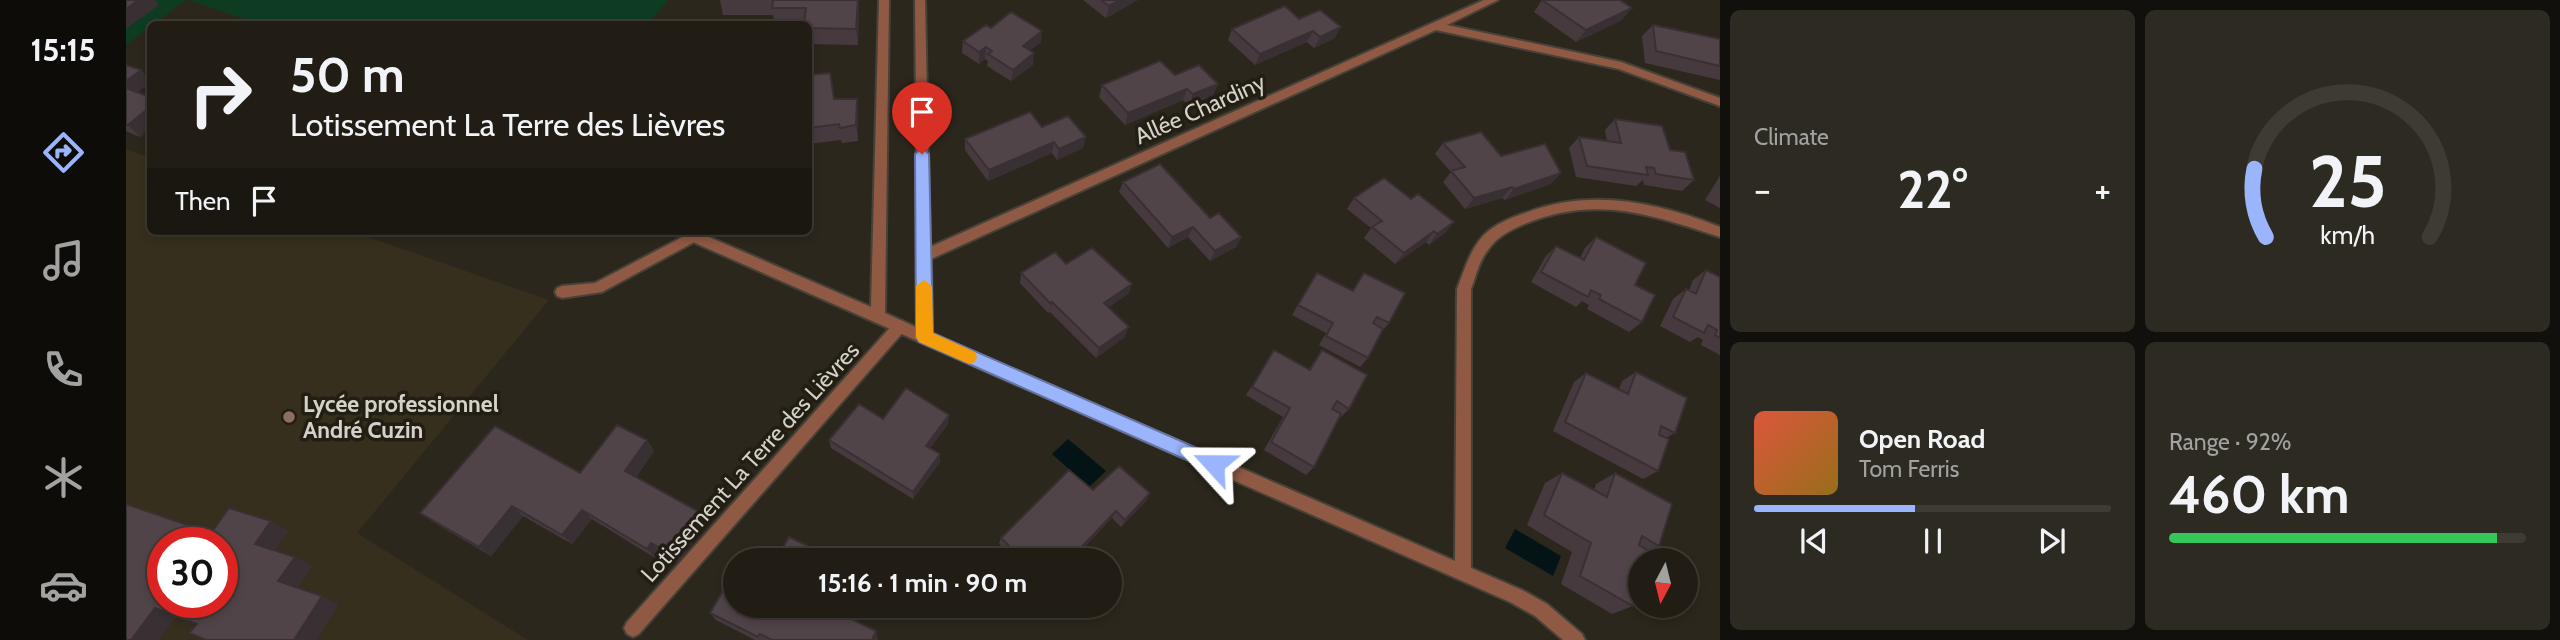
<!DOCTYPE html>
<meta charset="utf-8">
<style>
:root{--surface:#211d15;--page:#2d2a22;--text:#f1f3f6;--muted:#a2a2a0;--line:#3e3b34;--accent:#9bb5fd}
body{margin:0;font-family:Cabin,sans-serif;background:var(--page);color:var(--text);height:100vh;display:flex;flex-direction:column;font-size:26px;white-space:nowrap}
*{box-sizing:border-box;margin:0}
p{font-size:23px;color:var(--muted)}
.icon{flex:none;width:38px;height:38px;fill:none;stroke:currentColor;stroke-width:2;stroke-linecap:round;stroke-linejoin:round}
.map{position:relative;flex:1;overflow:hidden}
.sheet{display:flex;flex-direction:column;gap:10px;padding:10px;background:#12100c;width:840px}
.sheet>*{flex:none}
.guide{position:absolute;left:21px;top:21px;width:665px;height:214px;border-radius:10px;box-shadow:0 4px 10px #0003,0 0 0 2px var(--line);background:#211d15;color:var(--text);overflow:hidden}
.needle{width:46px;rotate:187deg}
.fabs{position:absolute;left:1502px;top:548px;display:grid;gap:14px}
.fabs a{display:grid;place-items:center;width:70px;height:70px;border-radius:50%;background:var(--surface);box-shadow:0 4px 10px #0003,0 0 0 2px var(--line);font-size:35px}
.speed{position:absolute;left:21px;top:527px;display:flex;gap:14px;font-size:35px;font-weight:700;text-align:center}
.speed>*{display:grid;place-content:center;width:91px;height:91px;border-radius:50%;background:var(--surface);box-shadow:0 4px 10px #0003,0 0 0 2px var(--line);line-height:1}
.speed .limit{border:10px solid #d22;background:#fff;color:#111}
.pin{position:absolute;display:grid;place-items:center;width:60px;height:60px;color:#fff;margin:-72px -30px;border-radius:50% 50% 50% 0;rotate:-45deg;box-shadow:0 0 7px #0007}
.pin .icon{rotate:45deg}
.me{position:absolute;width:77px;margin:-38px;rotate:294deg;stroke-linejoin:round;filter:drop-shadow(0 0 5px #0008)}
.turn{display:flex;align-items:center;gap:24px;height:147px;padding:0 28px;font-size:32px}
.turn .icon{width:91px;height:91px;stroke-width:2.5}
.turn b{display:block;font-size:49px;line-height:60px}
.then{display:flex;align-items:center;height:66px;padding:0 28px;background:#0003;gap:14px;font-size:26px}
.big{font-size:52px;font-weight:700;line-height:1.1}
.sheet .widget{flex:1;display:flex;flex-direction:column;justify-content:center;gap:10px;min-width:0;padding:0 24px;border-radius:10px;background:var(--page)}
.sheet .dial{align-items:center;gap:0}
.dial svg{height:182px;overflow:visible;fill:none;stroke:var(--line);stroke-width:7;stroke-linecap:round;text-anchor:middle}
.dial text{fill:var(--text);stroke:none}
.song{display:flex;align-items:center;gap:21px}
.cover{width:84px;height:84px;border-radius:10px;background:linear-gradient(135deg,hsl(10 70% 55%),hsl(40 70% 35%))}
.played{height:7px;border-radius:4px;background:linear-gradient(90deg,var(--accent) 45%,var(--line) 45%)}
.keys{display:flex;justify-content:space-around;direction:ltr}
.heat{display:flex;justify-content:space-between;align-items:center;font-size:38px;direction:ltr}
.charge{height:10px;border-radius:5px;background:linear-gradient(90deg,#34c759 92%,var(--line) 0)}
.sheet .tiles{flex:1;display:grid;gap:10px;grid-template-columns:repeat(2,1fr)}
.trip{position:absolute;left:597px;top:548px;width:399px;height:70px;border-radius:35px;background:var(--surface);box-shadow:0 4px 10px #0003,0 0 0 2px var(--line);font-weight:700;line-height:70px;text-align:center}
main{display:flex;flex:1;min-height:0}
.menu{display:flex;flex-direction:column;width:126px;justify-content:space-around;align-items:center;background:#0d0c08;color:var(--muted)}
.menu .icon{width:49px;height:49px}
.menu .active{color:var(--accent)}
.menu b{font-size:32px;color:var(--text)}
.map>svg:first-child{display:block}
.built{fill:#362f1e;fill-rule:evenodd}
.green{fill:#0e3c22}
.water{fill:#041316}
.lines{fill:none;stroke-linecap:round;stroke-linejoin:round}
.lane-casing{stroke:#474238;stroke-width:4}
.street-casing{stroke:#474238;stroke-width:4}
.lane{fill:#905943;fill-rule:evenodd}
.street{fill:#905943;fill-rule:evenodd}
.wall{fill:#463a3f}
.shaded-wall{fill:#393033}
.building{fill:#514449;stroke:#393033;stroke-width:2;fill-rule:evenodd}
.route{fill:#9bb5fd;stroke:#6576a4;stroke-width:2}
.slow{fill:#f59e0b}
.education-dot{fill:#8d6e63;stroke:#221e13;stroke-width:2.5}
.labels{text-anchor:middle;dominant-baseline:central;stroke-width:7;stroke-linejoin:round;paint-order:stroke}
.street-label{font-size:23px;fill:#d4d1ca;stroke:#221e13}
.poi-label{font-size:23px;font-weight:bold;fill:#d4d1ca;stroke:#221e13;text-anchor:start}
</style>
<main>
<nav class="menu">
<b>15:15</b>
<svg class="icon active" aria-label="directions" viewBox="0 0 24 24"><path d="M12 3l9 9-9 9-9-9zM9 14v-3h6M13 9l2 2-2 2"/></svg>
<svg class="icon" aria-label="music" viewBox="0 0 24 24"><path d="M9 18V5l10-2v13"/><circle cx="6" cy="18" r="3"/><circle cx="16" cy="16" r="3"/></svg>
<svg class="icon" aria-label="phone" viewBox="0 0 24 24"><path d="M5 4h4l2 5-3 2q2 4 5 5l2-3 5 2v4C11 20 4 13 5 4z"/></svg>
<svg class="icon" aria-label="climate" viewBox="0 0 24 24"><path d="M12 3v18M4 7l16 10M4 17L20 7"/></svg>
<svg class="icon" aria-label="car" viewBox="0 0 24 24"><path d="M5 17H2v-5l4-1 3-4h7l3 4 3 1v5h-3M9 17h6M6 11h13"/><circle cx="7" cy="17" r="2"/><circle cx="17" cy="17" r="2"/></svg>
</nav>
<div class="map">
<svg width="1594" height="640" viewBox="0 0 1594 640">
<rect width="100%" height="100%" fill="#2c271c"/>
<path class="built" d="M0 149 24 158V231H225L423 300 231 533 402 640H0ZM37 542H96V602H37Z"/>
<path class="green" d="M0 0H60L0 45Z
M63 0H542L522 24H133Z"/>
<path class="water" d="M942 439 980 471 963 487 926 454Z
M1389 529 1435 556 1427 576 1379 548Z"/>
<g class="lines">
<defs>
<path id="lane" d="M568 231 574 236 572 240 476 292 436 298 431 296 429 292 431 288 436 286 469 283Z
M774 320 779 322 781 326 779 330 513 634 507 637 501 634 498 628 501 622 769 322Z"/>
<path id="street" d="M753 0H763L759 313 792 328 789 0H799L804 247 1358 0H1372L1321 25 1495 62 1594 98V106L1493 69 1310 30 805 259 806 334 1329 561 1331 289C1338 271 1344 250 1357 236 1369 224 1384 218 1399 213 1464 188 1531 202 1594 227V237C1526 215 1472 195 1401 223 1386 229 1371 236 1362 250 1353 261 1350 276 1345 289V568L1396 590 1421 604 1456 634 1459 640H1437L1409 616 1384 602 551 235 549 231H569L745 307Z"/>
</defs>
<use href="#lane" class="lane-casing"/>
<use href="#street" class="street-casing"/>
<use href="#lane" class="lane"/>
<use href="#street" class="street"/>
</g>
<path class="wall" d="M594 0H733L732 45 682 44V24H649L647 15H597Z
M957 0H1012L980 18Z
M1416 0 1496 20 1450 42 1408 12Z
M1173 19 1209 38 1188 48 1181 42 1129 65 1102 40 1106 29Z
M1527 25 1594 39V80L1519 63 1516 36Z
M865 28 915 42 904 50 907 65 885 81 861 66 862 61 859 59 853 64 836 53 837 41Z
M0 65 15 70 24 80V82L12 92 14 137 0 131Z
M682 75 708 99 732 114V141L716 143 715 140 682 144Z
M1092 84 1087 95 1063 106 1057 100 999 125 973 97 976 85Z
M1489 119 1544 150 1568 180 1556 191 1518 185 1517 180 1510 186 1450 177 1443 148 1453 137 1481 141 1479 130Z
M916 127 957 148 931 160 926 153 862 181 839 150V139Z
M1317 143 1375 156 1435 173 1424 184 1379 200 1376 198 1339 209 1317 182 1325 172 1309 154Z
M1594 176V208L1579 200Z
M997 182 1084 218 1115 237 1110 247 1084 261 1062 237 1042 248 993 192Z
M1228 198 1320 232 1303 245 1300 242 1269 264 1238 238 1245 228 1221 209Z
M1470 237 1509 285 1516 322 1503 332 1461 309 1463 305 1456 301 1450 307 1405 282 1420 256 1430 246 1454 258 1459 248Z
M940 264 1006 284 1002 294 983 307 999 337 970 358 924 312 922 313 894 283 895 273Z
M1580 270 1594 277V355L1575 345 1577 340 1572 337 1564 342 1534 326 1547 299 1560 289 1563 290 1567 280Z
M1191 273 1226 291 1238 273 1263 323 1255 333 1242 358 1234 367 1193 345 1200 333 1166 315Z
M1148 350 1183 369 1196 350 1223 409 1215 417 1214 416 1188 467 1180 475 1138 450 1157 417 1120 395Z
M1510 372 1549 433 1540 438 1532 471 1517 479 1427 431 1448 382 1460 373 1493 389 1496 381Z
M757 419 822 424 804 448 814 454V462L787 499 705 448 703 440Z
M521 440 528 451 510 477 575 513 581 522 552 563 533 551 529 558 466 519 446 544 397 516 365 556 307 522 294 513 454 473Z
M1436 473 1468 490 1470 484 1489 473 1533 546 1522 550 1507 606 1486 614 1435 584 1446 552 1401 525 1419 483Z
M967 490 1024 493 1020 501 995 527 986 518 946 560H890L873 544 875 538Z
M584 613 752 638 751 640H629L590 620Z"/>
<path class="shaded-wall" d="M12 0H29L33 5 1 28 0 27V9Z
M732 0H733L732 45 730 29Z
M994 0H1012L980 18 983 6Z
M1506 8 1496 20 1450 42 1460 30Z
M1215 27 1209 38 1188 48 1194 37Z
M916 31 915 42 895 57 897 46Z
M1187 31 1181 42 1129 65 1134 54Z
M860 47 859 59 853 64V52Z
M908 53 907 65 885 81 887 70Z
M15 70 24 80V82L6 97 0 91V81Z
M1092 84 1087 95 1063 106 1067 94Z
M1061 89 1057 100 999 125 1002 113Z
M731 99 732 114V141L730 125Z
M24 107V128L14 137 2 125Z
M960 137 957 148 931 160 933 149Z
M928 142 926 153 862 181 863 170Z
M1435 173 1424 184 1379 200 1388 189Z
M1386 187 1376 198 1339 209 1348 198Z
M1328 222 1320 232 1303 245 1311 234Z
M1067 227 1062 237 1042 248 1046 237Z
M1308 231 1300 242 1269 264 1278 253Z
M1115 237 1110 247 1084 261 1089 251Z
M1006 284 1002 294 975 313 978 303Z
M1003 327 999 337 970 358 973 348Z
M823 415 822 424 800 454V446Z
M521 440 528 451 506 481 499 471Z
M814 454V462L787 499V492Z
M1024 493 1020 501 995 527 999 520Z
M386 506 397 516 365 556 353 547Z
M456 510 466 519 446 544 436 535Z
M990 511 986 518 946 560H943Z
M575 513 581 522 552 563 545 554Z
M145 521 163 531 147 553 129 544Z
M525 543 533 551 529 558 521 549Z
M169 557 186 566 171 589 152 581Z
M196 596 213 604 190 640H168Z
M29 608 51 615 33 640H5Z
M750 631 752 638 751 640H746Z"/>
<path class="building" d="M0 0H12L0 9Z
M647 0H732L730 29 682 28V24H678L680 8H646Z
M975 0H994L983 6Z
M1416 0H1494L1506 8 1460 30Z
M1159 6 1173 19 1194 10 1215 27 1194 37 1187 31 1134 54 1106 29Z
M885 12 916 31 897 46 908 53 887 70 862 54 866 51 860 47 853 52 837 41 860 25 865 28Z
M1527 25 1594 39V66L1530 51Z
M1034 61 1049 75 1073 65 1092 84 1067 94 1061 89 1002 113 976 85Z
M0 65 15 70 0 81Z
M704 73 708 99H731L730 125 714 128 713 124 682 128V75Z
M0 88 24 97V107L2 125H0Z
M904 112 916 127 942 116 960 137 933 149 928 142 863 170 839 139Z
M1489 119 1536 126 1544 150 1559 152 1568 180 1530 174 1528 168 1520 167 1522 175 1461 166 1453 137 1495 143Z
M1355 132 1375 156 1419 144 1435 173 1388 189 1386 187 1348 198 1325 171 1339 167 1317 143Z
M1034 164 1084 218 1093 213 1115 237 1089 251 1067 227 1046 237 997 182Z
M1258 178 1285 199 1292 194 1328 222 1311 234 1308 231 1278 253 1246 227 1256 221 1228 198Z
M1470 237 1520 263 1509 285 1529 295 1516 322 1473 299 1475 295 1465 290 1462 297 1415 272 1430 246 1458 260Z
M966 248 1006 284 978 303 1003 327 973 348 926 302 925 304 895 273 929 252 940 264Z
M1580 270 1594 277V338L1589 335 1591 330 1582 325 1578 333 1547 317 1560 289 1570 294Z
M1191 273 1227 291 1238 273 1279 293 1263 323 1251 317 1247 323 1257 329 1242 358 1200 336 1207 323 1172 305Z
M1148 350 1184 370 1196 350 1241 375 1223 409 1211 401 1206 409 1215 414 1188 467 1145 442 1164 408 1126 387Z
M1510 372 1561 398 1549 433 1535 426 1533 435 1543 439 1532 471 1439 422 1460 373 1502 394Z
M780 388 823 415 800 446 814 454 787 492 703 440 733 404 757 419Z
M491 425 521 440 499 471 575 513 545 554 525 543 521 549 456 510 436 535 386 506 353 547 294 513 369 426 454 473Z
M993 466 1024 493 999 520 990 511 943 560H898L875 538 943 470 967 490Z
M1436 473 1481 497 1489 473 1546 504 1533 546 1516 536 1513 545 1524 552 1522 560H1514V585L1507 606 1454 576 1465 543 1418 515Z
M0 504 85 533 103 508 145 521 129 544 169 557 152 581 196 596 168 640H80L63 633 71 624 29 608 5 640H0ZM37 542H96V602H37Z
M663 537 711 560H650Z
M609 570V606H699L750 631 746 640H646L634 634 632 637 584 613Z"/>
<path class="route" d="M796 148 803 154 807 333 1094 458 1096 464 1094 469 1088 472 1081 469 793 342 790 337 789 154Z"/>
<path class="slow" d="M798 280 806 286 807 333 849 352 851 357 849 362 843 364 793 342 790 337V286Z"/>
<circle class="education-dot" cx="163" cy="417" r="7"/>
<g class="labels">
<g class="street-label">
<text transform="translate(1074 109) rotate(-24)">Allée Chardiny</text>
<text transform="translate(624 462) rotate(-48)">Lotissement La Terre des Lièvres</text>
</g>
<g class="poi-label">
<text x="177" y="404">Lycée professionnel<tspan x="177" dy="26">André Cuzin</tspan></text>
</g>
</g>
</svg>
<div class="fabs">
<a><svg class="needle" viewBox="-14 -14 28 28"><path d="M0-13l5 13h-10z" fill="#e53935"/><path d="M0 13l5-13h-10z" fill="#a2a2a0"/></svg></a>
</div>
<div class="speed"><div class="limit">30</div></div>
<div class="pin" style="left:796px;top:154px;background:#d93025"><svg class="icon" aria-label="arrive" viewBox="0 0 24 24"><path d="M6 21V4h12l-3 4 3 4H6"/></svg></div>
<svg class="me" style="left:1088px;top:464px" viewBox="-20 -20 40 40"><path d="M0-17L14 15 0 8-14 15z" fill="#9bb5fd" stroke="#fff" stroke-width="4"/></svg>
<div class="trip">15:16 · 1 min · 90 m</div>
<div class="guide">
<div class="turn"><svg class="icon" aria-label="right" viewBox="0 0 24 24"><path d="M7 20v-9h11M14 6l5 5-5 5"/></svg><div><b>50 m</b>Lotissement La Terre des Lièvres</div></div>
<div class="then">Then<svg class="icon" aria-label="arrive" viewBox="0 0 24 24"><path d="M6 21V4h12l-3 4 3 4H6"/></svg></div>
</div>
</div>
<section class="sheet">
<div class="tiles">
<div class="widget"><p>Climate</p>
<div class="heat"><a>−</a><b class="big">22°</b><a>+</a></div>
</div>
<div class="widget dial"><svg viewBox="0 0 100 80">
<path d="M14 69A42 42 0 1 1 86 69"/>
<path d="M14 69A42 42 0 0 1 9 39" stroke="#9bb5fd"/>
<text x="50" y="56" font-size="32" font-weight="700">25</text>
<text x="50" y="72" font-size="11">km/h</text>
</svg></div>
<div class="widget">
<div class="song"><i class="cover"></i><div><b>Open Road</b><p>Tom Ferris</p></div></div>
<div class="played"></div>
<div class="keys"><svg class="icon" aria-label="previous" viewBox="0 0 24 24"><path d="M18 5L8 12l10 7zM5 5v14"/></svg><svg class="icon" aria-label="pause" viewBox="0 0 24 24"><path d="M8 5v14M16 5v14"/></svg><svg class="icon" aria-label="next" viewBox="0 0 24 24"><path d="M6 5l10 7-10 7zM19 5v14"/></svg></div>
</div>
<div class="widget"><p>Range · 92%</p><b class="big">460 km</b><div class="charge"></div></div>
</div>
</section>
</main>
